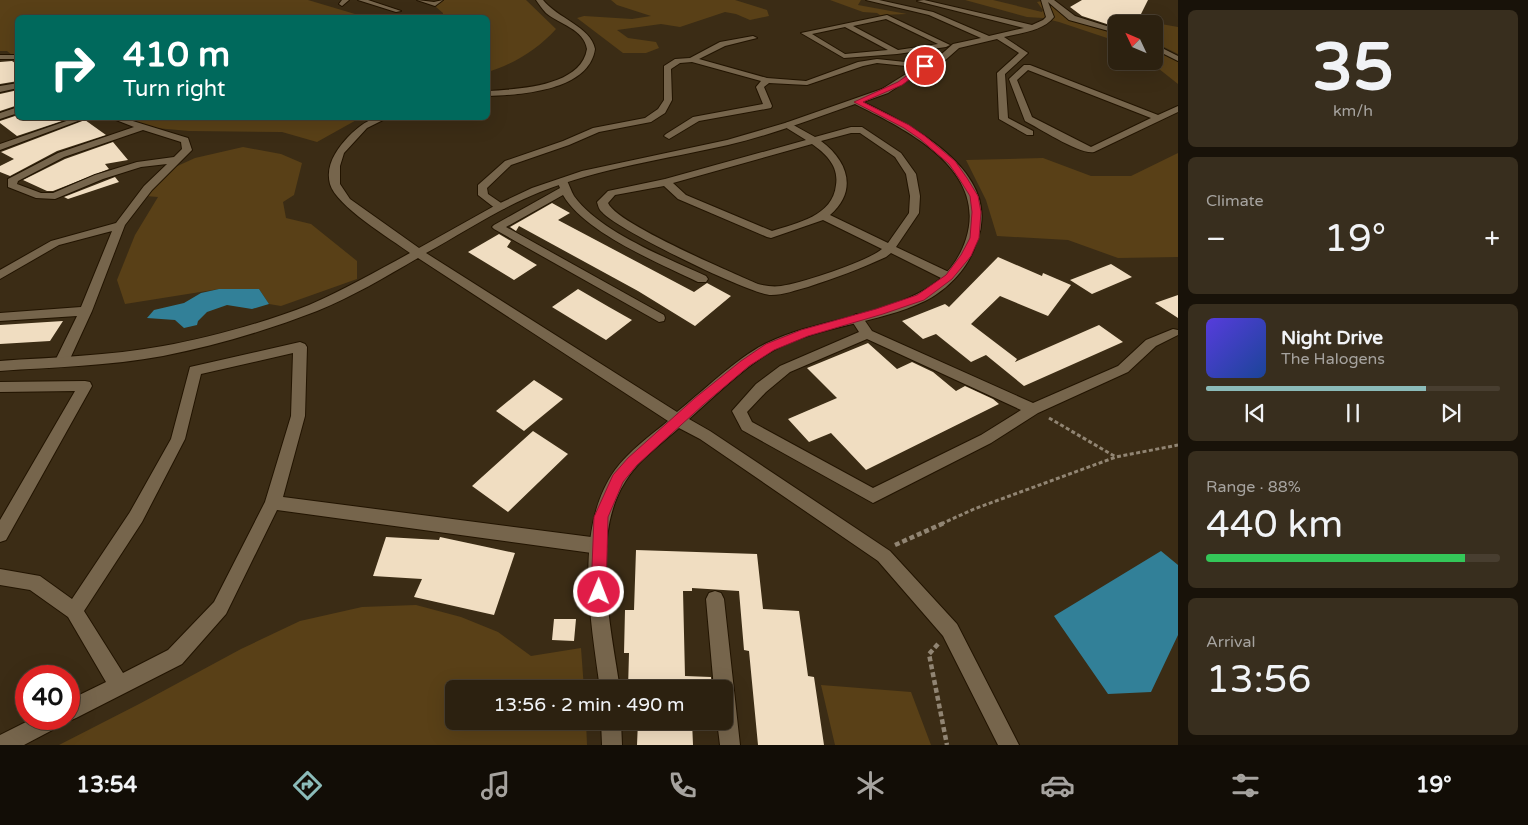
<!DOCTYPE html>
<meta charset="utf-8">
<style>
:root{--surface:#2c2110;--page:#382e1e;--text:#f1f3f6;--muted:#a6a39f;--line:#483e30;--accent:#8bbbb9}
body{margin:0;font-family:"Varela Round",sans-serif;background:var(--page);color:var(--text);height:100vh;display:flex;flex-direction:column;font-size:19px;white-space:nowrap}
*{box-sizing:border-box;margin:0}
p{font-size:16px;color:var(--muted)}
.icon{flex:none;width:28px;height:28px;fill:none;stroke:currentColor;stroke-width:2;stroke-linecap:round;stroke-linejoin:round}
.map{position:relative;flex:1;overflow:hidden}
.sheet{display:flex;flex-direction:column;gap:10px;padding:10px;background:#181209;width:350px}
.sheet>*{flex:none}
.top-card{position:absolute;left:15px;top:15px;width:475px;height:105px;border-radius:8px;box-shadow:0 5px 20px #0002,0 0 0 1px var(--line);background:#00695c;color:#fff;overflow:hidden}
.needle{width:32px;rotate:314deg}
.fabs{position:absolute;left:1108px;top:15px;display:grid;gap:10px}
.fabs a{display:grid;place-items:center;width:55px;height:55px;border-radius:8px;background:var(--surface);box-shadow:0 5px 20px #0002,0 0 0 1px var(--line);font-size:25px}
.speed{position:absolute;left:15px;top:665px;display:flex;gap:10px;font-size:25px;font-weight:700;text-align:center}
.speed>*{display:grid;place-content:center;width:65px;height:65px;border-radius:50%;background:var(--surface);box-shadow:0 5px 20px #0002,0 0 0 1px var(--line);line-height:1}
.speed .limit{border:8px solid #d22;background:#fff;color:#111}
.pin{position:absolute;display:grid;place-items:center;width:42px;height:42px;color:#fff;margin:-21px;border:2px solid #fff;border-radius:50%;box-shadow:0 1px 5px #0007}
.me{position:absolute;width:55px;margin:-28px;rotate:1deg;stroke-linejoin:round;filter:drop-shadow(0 0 4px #0008)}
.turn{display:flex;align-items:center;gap:18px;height:105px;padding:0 25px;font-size:22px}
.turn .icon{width:65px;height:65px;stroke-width:2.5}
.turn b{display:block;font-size:35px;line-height:42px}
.big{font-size:38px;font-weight:600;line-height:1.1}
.sheet .tile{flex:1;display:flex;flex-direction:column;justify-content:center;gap:8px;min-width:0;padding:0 18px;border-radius:8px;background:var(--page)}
.sheet .dial{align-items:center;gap:0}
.dial b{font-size:65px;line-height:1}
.song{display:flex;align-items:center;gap:15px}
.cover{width:60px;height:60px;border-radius:8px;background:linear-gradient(135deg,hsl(250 70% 55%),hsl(220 70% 35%))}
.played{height:5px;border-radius:2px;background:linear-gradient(90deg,var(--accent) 75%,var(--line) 75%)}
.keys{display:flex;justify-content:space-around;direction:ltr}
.heat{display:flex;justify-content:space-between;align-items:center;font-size:28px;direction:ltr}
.charge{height:8px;border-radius:4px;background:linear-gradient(90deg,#34c759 88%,var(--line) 0)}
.trip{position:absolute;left:445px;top:680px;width:288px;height:50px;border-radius:8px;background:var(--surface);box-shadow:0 5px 20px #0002,0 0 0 1px var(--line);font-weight:600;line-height:50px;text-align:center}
.tabs{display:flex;height:80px;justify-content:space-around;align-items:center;background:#120d06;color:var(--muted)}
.tabs .icon{width:35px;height:35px}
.tabs .on{color:var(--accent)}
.tabs b{font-size:22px;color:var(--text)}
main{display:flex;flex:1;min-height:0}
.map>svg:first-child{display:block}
.green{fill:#594017}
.water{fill:#328098}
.building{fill:#f0ddc1}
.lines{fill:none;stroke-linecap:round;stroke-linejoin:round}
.minor-casing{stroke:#221400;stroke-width:2}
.tertiary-casing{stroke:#221400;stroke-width:2}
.path-far1{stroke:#918573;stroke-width:3;stroke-dasharray:4 2.5;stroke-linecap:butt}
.path{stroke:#918573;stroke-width:4.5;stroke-dasharray:5 3;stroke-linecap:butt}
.minor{fill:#76654c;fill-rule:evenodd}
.tertiary{fill:#76654c;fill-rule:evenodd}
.route{fill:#e11d48;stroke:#92132f}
</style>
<main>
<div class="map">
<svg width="1178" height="745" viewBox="0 0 1178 745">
<rect width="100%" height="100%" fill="#3b2c15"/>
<path class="green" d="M0 0H308L355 14 356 17 18 18 17 59 7 51H0Z
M440 0H526L556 29C538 49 514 64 488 72V18L443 17V13L436 7Z
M611 0H735L767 10 769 16 750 20 736 14 725 12 680 27 661 24 617 30 628 38 656 42 659 48 646 53H623L577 18 584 16 632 19 651 16 617 5Z
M830 0H861L858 5 907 14 880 15 877 13 863 12Z
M965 0H993L1042 12 1043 10 1037 2 1046 0 1071 20 1116 32V41L1059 22 1043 18 1027 17Z
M1144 21 1178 27V54L1154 42 1156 35 1154 24H1147Z
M1154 47 1178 60V84L1149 61H1154Z
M119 118H360L317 142 282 132 189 131 156 128Z
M243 147 281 154 302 163 294 195 283 202 286 218 311 224 357 261V279L281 306 269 304 259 289H219L125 304 117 280 135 235 158 197 146 196 173 168 195 158Z
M1178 153V257L1118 258 1068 240 997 236 986 200 966 160 1043 158 1091 176H1131Z
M416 605 461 617 498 632 531 656 581 648 584 689H454V721H586L587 745H59L141 703 241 649 300 621 362 607Z
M821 685 911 692 931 745H835Z"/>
<path class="water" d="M219 289H259L269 304 252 309 227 305 207 312 198 321 197 325 184 328 175 320 147 318 154 310 184 303 201 293Z
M1161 551 1178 565V635L1151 692 1108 694 1054 616Z"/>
<path class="building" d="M1082 0H1148L1136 24H1116V27L1082 16 1070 7Z
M12 61 18 65V81L0 84V62Z
M18 90V105L0 111V94Z
M18 115V118H71L17 136 0 123V121Z
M85 120 106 135 57 151 10 176 0 172V166L14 159 1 152Z
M113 142 128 160 105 164 109 169 53 191H47L23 180 65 159Z
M115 177 119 182 68 199 64 197Z
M552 203 570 213 558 220 694 292 707 283 731 296 695 326 638 291 519 226 516 231 510 227Z
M499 234 511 241 507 247 537 265 514 280 468 252Z
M998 257 1042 276 1043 273 1071 285 1048 316 1000 296 971 324 1017 359 1015 362 1099 325 1123 342 1024 386 986 355 971 362 936 334 923 339 902 321 945 304 949 307Z
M1111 264 1132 277 1092 294 1070 280Z
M578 289 609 307 632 320 606 340 552 307Z
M1178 295V318L1155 303Z
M63 321 50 341 0 344V325Z
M868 343 897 369 912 362 933 372 956 391 965 386 993 399 999 404 866 470 831 433 809 442 788 419 837 398 807 368Z
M534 380 563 399 524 431 496 411Z
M533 431 568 454 508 512 472 486Z
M386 537 439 540 440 537 515 553 494 615 414 597 422 579 373 576Z
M636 550 757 554 763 609 799 611 808 676 814 677 824 745H758L749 651 744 650 739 591 692 588V591H683L685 676 711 677 712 689H628L629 653H624L625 610H634Z
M554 619H576L574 641 552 640Z
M638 721H692L693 745H637Z"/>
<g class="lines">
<defs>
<path id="minor" d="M342 0H349L342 6 339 4Z
M358 0H368L401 11 396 12Z
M417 0 434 2 443 0 435 6Z
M866 0H879L933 12 989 36 1024 28 917 1 924 0 1032 25 1043 20 1046 17 1041 0H1054L1075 16 1116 29V33L1069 20 1048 2 1054 17C1043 31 1021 33 1004 37L1028 53 1005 74 1008 118 1033 131V135H1027L999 119 997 73 1019 53 997 39 959 48 942 63 925 68 877 63 863 66 807 85 769 83 764 87 772 106 771 108 699 121 669 139 664 136 666 134 693 117 763 104 756 87 761 81 692 62 680 63 671 69 672 100 665 113 651 122 599 132 569 145 511 165 487 188 488 194 504 205 505 207 504 209H496L478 195V185L505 161 563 141 593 128 645 118 658 109 664 100V66L675 59 690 58 720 42 753 36 757 38 725 46 699 59 767 78 806 81 858 62 877 59 924 64 936 59 953 44 981 38 929 15Z
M887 15 950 45 946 47 897 54 844 58 801 33ZM886 19 938 44 898 50 853 26ZM845 27 888 50 845 54 812 34Z
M1154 44 1178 56V61L1154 49Z
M0 55H18V59H0Z
M1024 65H1030L1158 115 1178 106V112L1094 152C1080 155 1039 128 1025 121L1009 79ZM1028 70 1151 118 1091 147 1032 117 1017 80Z
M18 83V88L0 92V86Z
M18 107V113L0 119V113Z
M75 118H86L0 150V144Z
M111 118H123L188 138 192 150 152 190 125 225 92 311 69 361 67 364H57L55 361 77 316 0 321V313L81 307 112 231 59 245 0 279V270L51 241 116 223 144 186 167 164 141 167 103 179 55 199 36 198 8 187V179L58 153 134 127ZM143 130 181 142 182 149 174 157 137 162 95 175 53 193H41L17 184 18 181 64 157Z
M788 122 815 137 851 127H862L901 153 916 174 920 196 919 213 896 247 953 274 955 277 953 280H945L891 253 886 257C860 269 835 278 808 287 796 290 784 295 771 295 751 295 614 228 602 212 599 210 598 205 597 202L608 191 665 179 806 140 785 127 783 125ZM851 133H860L895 157 906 174 910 196 909 213 888 243 830 215C858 191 848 161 821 141ZM812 144C826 154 839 166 836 185 833 216 797 223 772 231L686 195 673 183ZM664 186 678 199 767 237 771 238 823 220 882 249C866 262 802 283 781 286 773 287 766 286 758 284 731 272 617 224 608 203L615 195Z
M562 178 566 179C569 184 571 191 574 196 600 232 667 258 706 276L708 279 706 282H698C659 263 585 233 563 195L506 227 664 315 665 318 664 321 659 322 494 229 492 227 494 225 560 188 557 181Z
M856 314 861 315 872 331 1033 403 1118 366 1146 340 1173 329 1178 330V335L1156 346 1128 372 1038 413 991 443 873 503 742 430 732 411 756 384 780 366 859 332 850 318ZM867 339 1021 410 981 435 873 488 752 422 747 412 766 392 790 372Z
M300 342 305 344 307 347 305 416 283 497 599 538 605 541 607 546 605 551 599 554 277 510 226 614 182 664 76 718 69 721 63 719H69V700L106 682 68 617 30 590 0 585V569L40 576 72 599 130 512 171 439 190 367ZM293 353 291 416 265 502 214 602 168 650 123 673 84 611 142 522 185 439 201 374Z
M85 381 90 382 92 386 6 540 0 542V520L75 391 0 392V382Z
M715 591 721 593 724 599 740 745H720L717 721H724V689H714L706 599 709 593Z
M32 719H63L60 726 24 745H0V735Z"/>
<path id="tertiary" d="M536 0H543C557 18 591 27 595 49 589 91 520 95 488 96V91C517 89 581 87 587 49 584 29 559 24 546 13 542 9 539 4 536 0Z
M922 64 929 66 888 93 863 102C907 123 990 165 981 225 981 231 978 237 976 243 969 268 947 290 925 301 877 324 821 325 774 350 745 366 714 397 689 419L710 431 890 551 957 624 1019 745H998L943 636 878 561 700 439 679 428C661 444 638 460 625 482 590 537 611 628 620 689H600C591 621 573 529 615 470 629 451 650 436 668 421L418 258C385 277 352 297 317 311 268 330 214 346 163 356 110 366 54 367 0 371V361C54 357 109 356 163 346 209 338 266 322 309 305 344 290 377 271 410 253 391 239 336 206 330 184 325 165 337 149 348 137 360 125 371 116 387 118L367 128 344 153 340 166V184L350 199 419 248 496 205 532 188 582 171 727 140 785 123 882 89ZM855 104C907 130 988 169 966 239 958 264 940 283 917 294 870 318 815 320 767 343 739 356 702 392 677 412L426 253C464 232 500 208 540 192 600 168 666 159 728 145 771 135 813 119 855 104Z
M601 721H621L622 745H602Z"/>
</defs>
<use href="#minor" class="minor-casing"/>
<use href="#tertiary" class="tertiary-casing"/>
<path class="path-far1" d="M1049 418 1116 457
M941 524 974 509 1116 457 1178 445"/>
<path class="path" d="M895 545 944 523
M938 644 929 654 947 745"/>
<use href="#minor" class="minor"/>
<use href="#tertiary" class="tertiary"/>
</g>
<path class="route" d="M923 64 928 66 902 85 863 102 909 125 925 136 955 161 967 178 978 196 981 212 979 238 971 256 952 279 924 300 883 314 808 336 774 350 749 366 703 405 637 465 623 482 608 517 606 592 604 597 599 599 594 597 591 592 594 517 613 475 628 458 695 398 741 361 766 344 801 330 876 309 917 295 946 275 961 255 970 238 972 212 970 196 960 180 949 164 920 139 904 128 854 102 898 82Z"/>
</svg>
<div class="fabs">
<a><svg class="needle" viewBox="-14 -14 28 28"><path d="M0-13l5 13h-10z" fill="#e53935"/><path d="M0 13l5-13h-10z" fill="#a6a39f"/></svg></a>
</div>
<div class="speed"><div class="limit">40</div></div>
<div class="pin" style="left:925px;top:66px;background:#d93025"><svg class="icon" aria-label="arrive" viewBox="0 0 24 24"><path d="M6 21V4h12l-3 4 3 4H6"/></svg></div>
<svg class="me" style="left:599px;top:592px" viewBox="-20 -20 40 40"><circle r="17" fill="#e11d48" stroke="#fff" stroke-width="3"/><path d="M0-11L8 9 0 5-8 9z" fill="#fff"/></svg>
<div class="trip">13:56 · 2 min · 490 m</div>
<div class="top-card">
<div class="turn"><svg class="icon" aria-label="right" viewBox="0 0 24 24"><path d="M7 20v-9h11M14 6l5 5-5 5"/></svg><div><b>410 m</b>Turn right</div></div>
</div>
</div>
<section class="sheet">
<div class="tile dial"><b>35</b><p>km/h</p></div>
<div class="tile"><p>Climate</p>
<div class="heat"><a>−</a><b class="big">19°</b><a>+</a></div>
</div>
<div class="tile">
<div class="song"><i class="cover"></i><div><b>Night Drive</b><p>The Halogens</p></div></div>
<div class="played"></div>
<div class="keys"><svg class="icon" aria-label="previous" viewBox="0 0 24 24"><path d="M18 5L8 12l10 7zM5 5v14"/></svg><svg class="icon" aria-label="pause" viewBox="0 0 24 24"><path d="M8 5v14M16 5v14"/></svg><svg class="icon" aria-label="next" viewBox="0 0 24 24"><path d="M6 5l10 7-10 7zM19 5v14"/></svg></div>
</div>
<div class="tile"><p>Range · 88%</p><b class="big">440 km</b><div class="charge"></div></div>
<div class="tile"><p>Arrival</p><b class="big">13:56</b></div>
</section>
</main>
<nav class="tabs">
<b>13:54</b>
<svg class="icon on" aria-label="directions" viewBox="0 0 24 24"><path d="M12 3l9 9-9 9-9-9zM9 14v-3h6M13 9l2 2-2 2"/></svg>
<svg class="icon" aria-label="music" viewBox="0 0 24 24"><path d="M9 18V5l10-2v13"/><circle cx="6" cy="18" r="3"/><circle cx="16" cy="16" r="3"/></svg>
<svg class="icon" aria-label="phone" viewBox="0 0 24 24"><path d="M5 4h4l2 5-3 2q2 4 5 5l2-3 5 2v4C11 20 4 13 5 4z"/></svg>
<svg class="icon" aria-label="climate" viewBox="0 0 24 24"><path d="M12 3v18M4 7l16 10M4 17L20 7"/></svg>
<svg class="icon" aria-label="car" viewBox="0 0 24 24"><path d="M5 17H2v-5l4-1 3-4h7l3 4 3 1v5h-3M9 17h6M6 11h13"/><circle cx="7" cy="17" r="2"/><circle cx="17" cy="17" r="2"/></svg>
<svg class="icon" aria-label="filters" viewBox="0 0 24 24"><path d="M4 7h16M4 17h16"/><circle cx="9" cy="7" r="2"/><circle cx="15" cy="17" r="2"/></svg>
<b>19°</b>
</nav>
